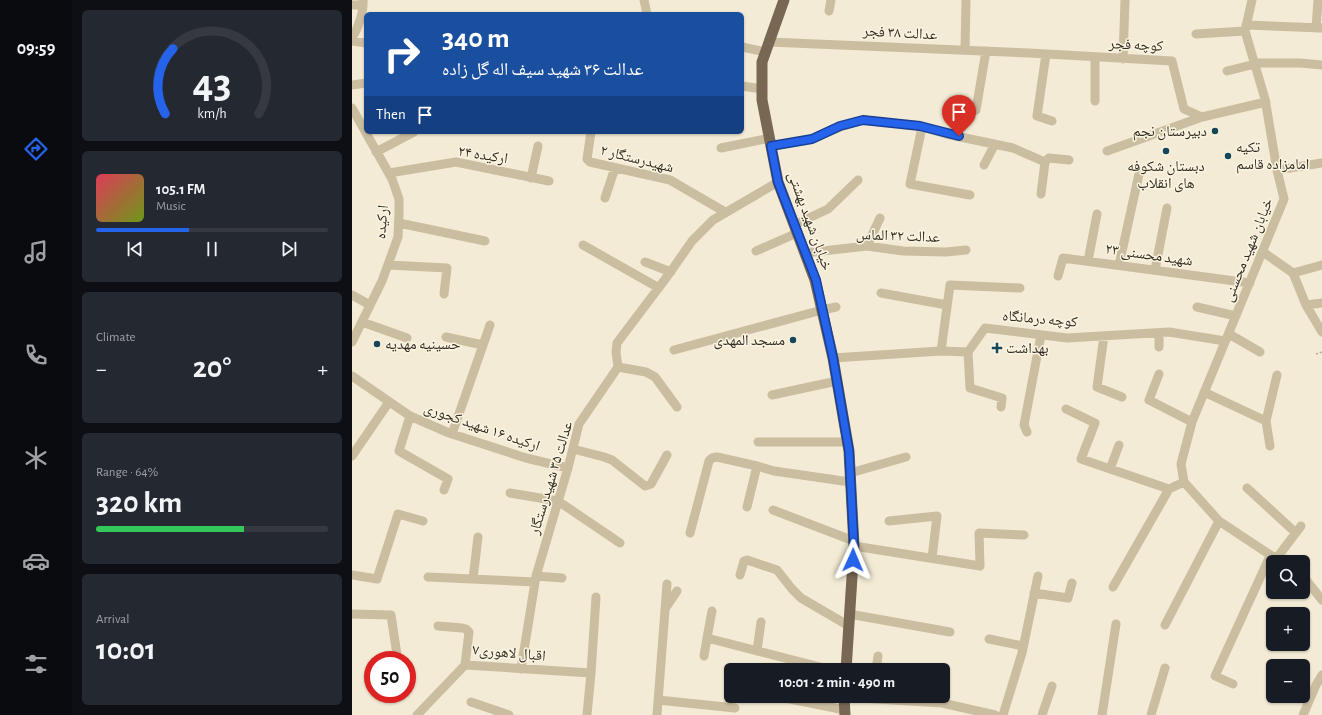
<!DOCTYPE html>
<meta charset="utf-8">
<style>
:root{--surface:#171b24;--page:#242831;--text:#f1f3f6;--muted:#9ea1a6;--line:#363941;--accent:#2563eb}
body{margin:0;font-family:"Alegreya Sans","Noto Naskh Arabic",sans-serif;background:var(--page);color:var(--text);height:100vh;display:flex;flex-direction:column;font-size:15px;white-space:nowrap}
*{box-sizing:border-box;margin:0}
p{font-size:13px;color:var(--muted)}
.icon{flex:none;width:22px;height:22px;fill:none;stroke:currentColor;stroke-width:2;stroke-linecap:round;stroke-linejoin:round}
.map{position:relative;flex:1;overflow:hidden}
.panel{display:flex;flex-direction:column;gap:10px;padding:10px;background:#0d0f14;width:280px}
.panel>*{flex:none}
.hud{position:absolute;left:12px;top:12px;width:380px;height:122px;border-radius:6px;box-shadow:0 1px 3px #0004;background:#1a4fa0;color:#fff;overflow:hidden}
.tools{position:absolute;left:914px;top:555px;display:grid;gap:8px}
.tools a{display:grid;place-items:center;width:44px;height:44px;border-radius:6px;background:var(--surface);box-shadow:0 1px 3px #0004;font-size:20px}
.speed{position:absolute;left:12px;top:651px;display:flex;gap:8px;font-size:20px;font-weight:700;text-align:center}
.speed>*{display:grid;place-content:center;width:52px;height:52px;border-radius:50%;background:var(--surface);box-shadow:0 1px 3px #0004;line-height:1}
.speed .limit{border:6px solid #d22;background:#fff;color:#111}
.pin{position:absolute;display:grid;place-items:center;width:34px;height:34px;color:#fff;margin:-41px -17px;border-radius:50% 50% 50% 0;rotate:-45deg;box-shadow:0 0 4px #0007}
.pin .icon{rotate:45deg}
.me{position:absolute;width:44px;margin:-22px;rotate:1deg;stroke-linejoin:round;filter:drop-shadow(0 0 3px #0008)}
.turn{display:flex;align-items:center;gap:14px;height:84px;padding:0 12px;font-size:18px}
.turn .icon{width:52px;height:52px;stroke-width:2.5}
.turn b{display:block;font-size:28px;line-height:34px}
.then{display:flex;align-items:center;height:38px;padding:0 12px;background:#0003;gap:8px;font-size:15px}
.big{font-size:30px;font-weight:600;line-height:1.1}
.panel .widget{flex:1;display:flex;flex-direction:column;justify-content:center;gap:6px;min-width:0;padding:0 14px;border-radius:6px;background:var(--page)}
.panel .dial{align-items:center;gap:0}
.dial svg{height:104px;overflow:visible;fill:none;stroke:var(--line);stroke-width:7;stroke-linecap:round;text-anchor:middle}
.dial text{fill:var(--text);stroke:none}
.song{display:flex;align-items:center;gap:12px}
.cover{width:48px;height:48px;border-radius:6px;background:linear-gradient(135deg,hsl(350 70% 55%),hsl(80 70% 35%))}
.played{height:4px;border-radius:2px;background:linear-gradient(90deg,var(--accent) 40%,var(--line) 40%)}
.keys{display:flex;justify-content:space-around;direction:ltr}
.heat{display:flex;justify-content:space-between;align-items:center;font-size:22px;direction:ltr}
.charge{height:6px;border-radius:3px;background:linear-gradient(90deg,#34c759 64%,var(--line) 0)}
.trip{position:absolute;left:372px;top:663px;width:226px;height:40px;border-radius:6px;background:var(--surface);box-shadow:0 1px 3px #0004;font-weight:600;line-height:40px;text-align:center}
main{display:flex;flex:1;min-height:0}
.dock{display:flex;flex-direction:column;width:72px;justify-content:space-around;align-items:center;background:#090b0e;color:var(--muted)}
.dock .icon{width:28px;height:28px}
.dock .selected{color:var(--accent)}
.dock b{font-size:18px;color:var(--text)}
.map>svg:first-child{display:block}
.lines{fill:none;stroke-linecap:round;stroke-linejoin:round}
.path{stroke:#b7a78a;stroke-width:1.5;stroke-dasharray:2 2;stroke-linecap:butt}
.minor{stroke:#cbbda0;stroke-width:9}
.major{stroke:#786853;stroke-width:11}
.route-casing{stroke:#184099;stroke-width:10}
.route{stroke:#2563eb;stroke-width:7}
.poi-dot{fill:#164659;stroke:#faf4e1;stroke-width:1.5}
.labels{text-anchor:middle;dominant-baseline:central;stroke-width:3;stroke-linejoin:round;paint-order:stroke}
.street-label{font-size:15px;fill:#342d24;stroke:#faf4e1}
.poi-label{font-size:15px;fill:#342d24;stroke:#faf4e1;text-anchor:start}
</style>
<main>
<nav class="dock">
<b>09:59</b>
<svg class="icon selected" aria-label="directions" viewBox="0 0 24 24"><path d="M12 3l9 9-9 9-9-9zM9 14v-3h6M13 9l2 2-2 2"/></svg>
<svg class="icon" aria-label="music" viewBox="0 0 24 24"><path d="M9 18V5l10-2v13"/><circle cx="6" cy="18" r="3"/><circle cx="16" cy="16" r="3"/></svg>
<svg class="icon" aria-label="phone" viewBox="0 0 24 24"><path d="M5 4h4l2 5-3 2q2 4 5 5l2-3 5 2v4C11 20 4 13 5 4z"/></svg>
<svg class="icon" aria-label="climate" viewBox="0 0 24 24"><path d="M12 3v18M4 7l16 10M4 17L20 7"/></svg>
<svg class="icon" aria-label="car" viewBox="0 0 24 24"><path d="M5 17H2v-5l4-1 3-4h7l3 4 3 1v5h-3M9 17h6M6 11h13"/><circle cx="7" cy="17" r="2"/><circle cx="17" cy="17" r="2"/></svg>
<svg class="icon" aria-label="filters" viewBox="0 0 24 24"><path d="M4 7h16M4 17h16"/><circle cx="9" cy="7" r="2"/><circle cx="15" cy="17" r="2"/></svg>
</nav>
<section class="panel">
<div class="widget dial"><svg viewBox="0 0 100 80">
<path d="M14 69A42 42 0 1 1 86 69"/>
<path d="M14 69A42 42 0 0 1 20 19" stroke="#2563eb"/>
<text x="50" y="56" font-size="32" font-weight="700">43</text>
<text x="50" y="72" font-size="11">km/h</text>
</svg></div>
<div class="widget">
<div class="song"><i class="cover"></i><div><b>105.1 FM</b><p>Music</p></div></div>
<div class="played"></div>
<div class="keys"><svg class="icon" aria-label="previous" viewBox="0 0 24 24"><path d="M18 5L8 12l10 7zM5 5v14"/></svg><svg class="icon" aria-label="pause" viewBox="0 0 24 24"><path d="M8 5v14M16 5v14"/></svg><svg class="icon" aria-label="next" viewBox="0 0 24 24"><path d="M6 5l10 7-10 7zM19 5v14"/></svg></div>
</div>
<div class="widget"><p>Climate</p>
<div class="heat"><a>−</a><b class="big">20°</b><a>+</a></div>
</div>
<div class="widget"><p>Range · 64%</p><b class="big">320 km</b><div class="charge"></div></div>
<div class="widget"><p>Arrival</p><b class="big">10:01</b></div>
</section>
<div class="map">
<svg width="970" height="715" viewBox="0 0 970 715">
<rect width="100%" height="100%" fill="#f3ebd5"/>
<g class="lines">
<path class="path" d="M964 354 970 352"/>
<path class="minor" d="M292 0 295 14
M0 5H11
M477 11 479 0
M894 25 970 28
M964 28 966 0
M844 34 893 31
M0 37C6 30 12 10 11 0
M0 41 14 43
M417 42 677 53 820 61 832 109 850 117
M390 47 414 52
M613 50 614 0
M694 54 685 116 700 121
M771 59 773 0
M902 63H948L970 65
M875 71 903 64
M0 85 14 83
M390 86 410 89
M743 101V57
M0 108 40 179 47 199V212L46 237 30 281 0 342
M624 110 634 51
M570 127 558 184 618 195
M239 132 235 159 238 162 318 180 373 212
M419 146 460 139 488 127 511 120 568 126 594 134 661 148 693 162
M369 148 418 138
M755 151 850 117 914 102
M24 152 62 132
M632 165 643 144
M925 170 970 163
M37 173 104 162 197 181
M179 178 186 146
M689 194 693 162 697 158 717 160
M253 198 263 168
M47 223 133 241
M442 225 476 209 506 180
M231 245 307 288
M515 246 528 218
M404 251 445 233
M911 252 941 273 954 305 970 332
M453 253 515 246 551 251 594 252 614 250
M736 261 745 214
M293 262 319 272
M36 265 95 268 92 294
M767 265 787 174
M803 270 815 208
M941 273 970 265
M706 276 711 258 898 283
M529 293 595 305
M0 295 18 305
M954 305 970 303
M845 307 884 316
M10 322 55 338
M877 334 908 352
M752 336 745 387 770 397
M94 337 131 345
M807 347V333
M322 350 470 310 484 307
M589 351 598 285 668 288
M616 352 633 328 715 338 817 332 873 341
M616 352 618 388 650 398 649 407
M481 358 589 351 616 352
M266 367 294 372 303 377 325 407
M807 374 797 400 840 422
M0 376 58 416 97 433 174 458 216 468
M852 392 914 421
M420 395 485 381
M714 409 743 423 729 459 817 489
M58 416 47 451 96 479 92 490
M675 432 672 425 689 335
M100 434 138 325
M406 442H496
M918 446 914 421 925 375
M221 449 252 457 260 460 293 486 299 484 315 455
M0 456 37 402
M758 469 767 445
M498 473 554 457
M832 482 829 464 840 422 932 199 925 170 913 99 893 31 900 0
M832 482 867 521 929 562
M895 488 944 533
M158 493 206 501 268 543
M395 507 405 466 422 471 498 482
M421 510 502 541
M537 521 585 516 580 558
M338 533 357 461 360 458 365 457 405 466
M502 546 628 566 627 533 672 535
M924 559 949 526
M0 575 25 579 46 514 71 521
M388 575 392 561 395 560 425 570 440 589 449 598 497 626
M184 576 210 578
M951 576 970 600
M76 577 183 582
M121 579 126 537
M761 587 817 489 832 482
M682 593 716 598 720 583
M313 609 325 591
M0 614 39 615 45 655 40 660
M497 614 598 632
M813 625 867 521
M86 626 110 628 114 629 117 632 113 665 239 673
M355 638 360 611
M637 639 671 646
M405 651 409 622
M352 656 355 638 480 670
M169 669 184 576 216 468 227 424 266 367 264 352 265 343 317 274 340 241 361 220 426 182
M524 670 526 656
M881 684 863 676 918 556
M423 696 493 710
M492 697 590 703 643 715
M306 700 383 708
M119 702 157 715
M65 715 113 665
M235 715 239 673 244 597
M305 715 315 584
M651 715 670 653 686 576
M690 715 700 686
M750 715 764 624
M799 715 813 668
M951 715 964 685 970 675"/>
<path class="major" d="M432 0 410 62V100L426 182 463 280 481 358 497 451 502 546 494 670
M492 696 493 715"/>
</g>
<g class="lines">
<defs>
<path id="route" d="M501 560 502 546 497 451 481 358 464 280 426 182 419 146 460 139 488 126 511 120 568 126 607 136"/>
</defs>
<use href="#route" class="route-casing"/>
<use href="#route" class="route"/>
</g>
<g class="poi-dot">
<circle cx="863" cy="131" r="4"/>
<circle cx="814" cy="151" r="4"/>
<circle cx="876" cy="156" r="4"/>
<circle cx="441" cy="340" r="4"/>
<circle cx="25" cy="344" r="4"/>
<path d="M643 342h4v4h4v4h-4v4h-4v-4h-4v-4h4z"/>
</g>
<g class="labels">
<g class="street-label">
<text transform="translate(548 33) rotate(3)">عدالت ۳۸ فجر</text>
<text transform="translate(784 45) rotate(3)">کوچه فجر</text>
<text transform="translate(131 155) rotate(9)">ارکیده ۲۴</text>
<text transform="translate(285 159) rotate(14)">شهیدرستگار ۲</text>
<text transform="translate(458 221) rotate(70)">خیابان شهید بهشتی</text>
<text transform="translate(30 222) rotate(-85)">ارکیده</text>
<text transform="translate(546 236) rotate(2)">عدالت ۳۲ الماس</text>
<text transform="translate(896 250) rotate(-68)">خیابان شهید محسنی</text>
<text transform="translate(797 255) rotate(8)">شهید محسنی ۲۳</text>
<text transform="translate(688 319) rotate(5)">کوچه درمانگاه</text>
<text transform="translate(130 427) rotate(19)">ارکیده ۱۶ شهید کجوری</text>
<text transform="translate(199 478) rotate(-73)">عدالت ۳۵ شهیدرستگار</text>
<text transform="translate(157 653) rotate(5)">اقبال لاهوری۷</text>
</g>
<g class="poi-label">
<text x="855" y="131" text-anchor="end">دبیرستان نجم</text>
<text x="884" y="147">تکیه<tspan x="884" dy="17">امامزاده قاسم</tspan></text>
<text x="814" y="166" text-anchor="middle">دبستان شکوفه<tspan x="814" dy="17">های انقلاب</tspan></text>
<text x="433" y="340" text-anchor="end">مسجد المهدی</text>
<text x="33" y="344">حسینیه مهدیه</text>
<text x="654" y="348">بهداشت</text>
</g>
</g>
</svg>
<div class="tools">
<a><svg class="icon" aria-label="search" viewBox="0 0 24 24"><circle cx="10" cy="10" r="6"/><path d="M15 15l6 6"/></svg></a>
<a>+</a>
<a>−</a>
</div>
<div class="speed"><div class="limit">50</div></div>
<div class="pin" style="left:607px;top:136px;background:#d93025"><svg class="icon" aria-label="arrive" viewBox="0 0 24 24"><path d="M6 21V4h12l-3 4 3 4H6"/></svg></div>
<svg class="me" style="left:501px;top:560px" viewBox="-20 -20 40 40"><path d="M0-17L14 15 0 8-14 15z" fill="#2563eb" stroke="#fff" stroke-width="4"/></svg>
<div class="trip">10:01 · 2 min · 490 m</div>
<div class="hud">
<div class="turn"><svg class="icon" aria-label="right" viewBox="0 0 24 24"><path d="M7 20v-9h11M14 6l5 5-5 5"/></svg><div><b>340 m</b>عدالت ۳۶ شهید سیف اله گل زاده</div></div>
<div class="then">Then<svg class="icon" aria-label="arrive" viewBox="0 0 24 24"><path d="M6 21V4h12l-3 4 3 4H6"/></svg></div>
</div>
</div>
</main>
